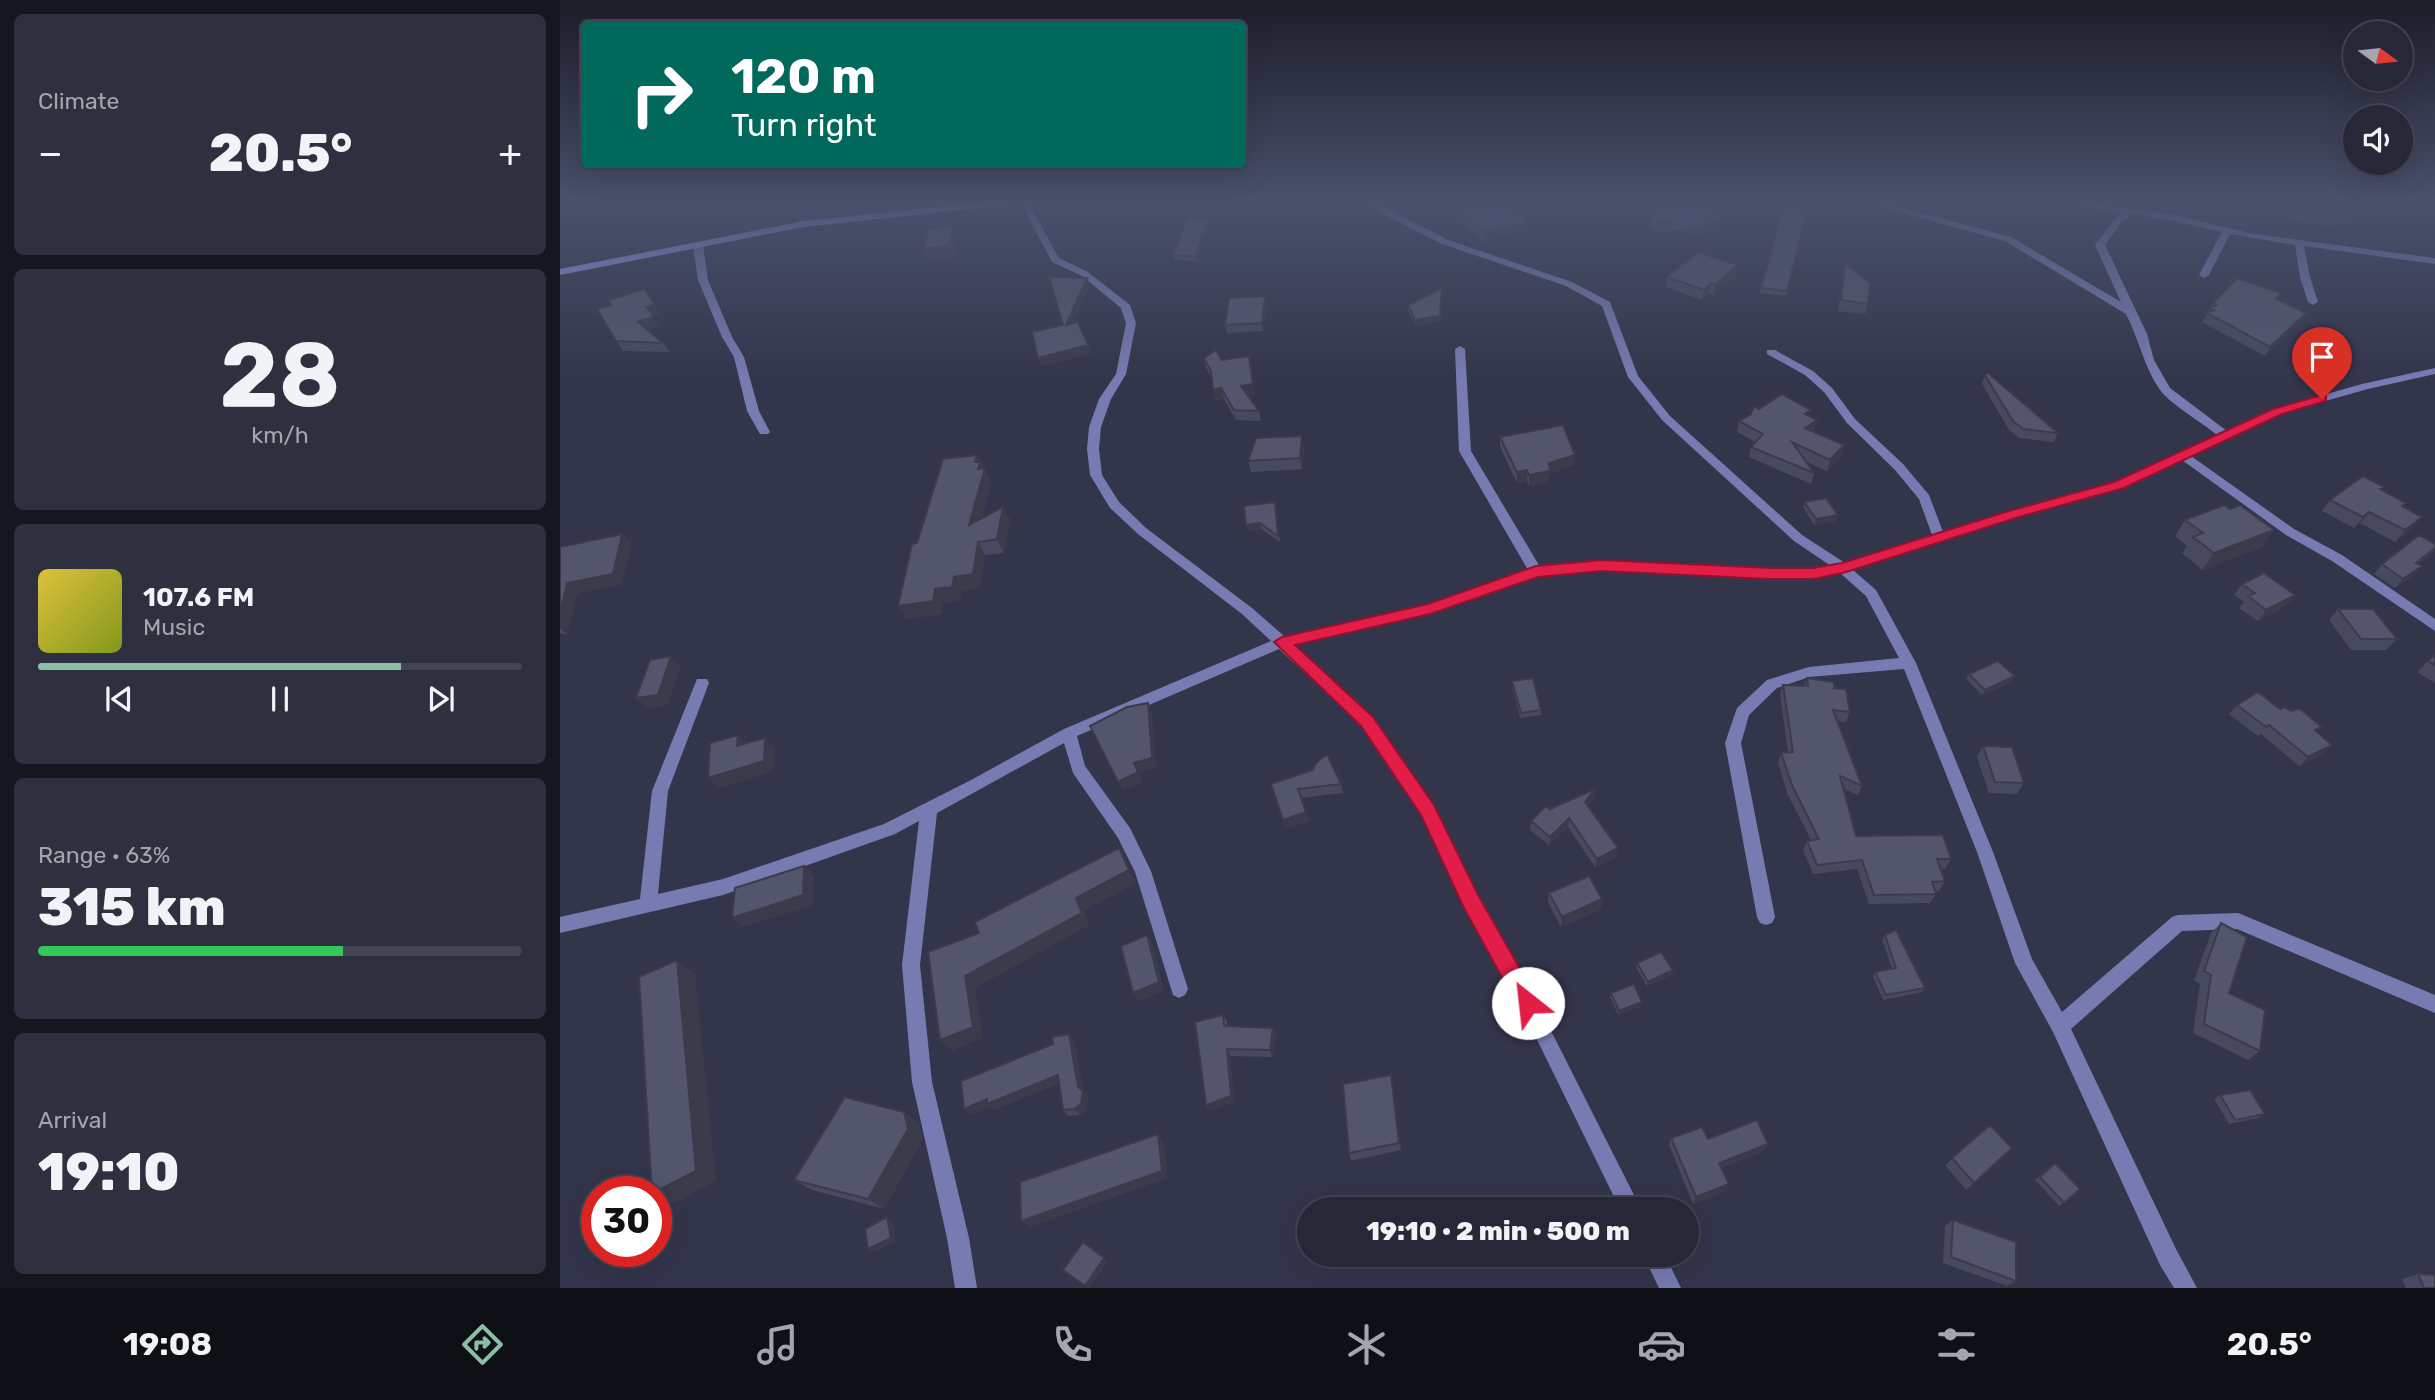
<!DOCTYPE html>
<meta charset="utf-8">
<style>
:root{--surface:#262838;--page:#2e3040;--text:#f1f3f6;--muted:#a4a6ae;--line:#424453;--accent:#8abfa5}
body{margin:0;font-family:Rubik,sans-serif;background:var(--page);color:var(--text);height:100vh;display:flex;flex-direction:column;font-size:26px;white-space:nowrap}
*{box-sizing:border-box;margin:0}
p{font-size:23px;color:var(--muted)}
.icon{flex:none;width:38px;height:38px;fill:none;stroke:currentColor;stroke-width:2;stroke-linecap:round;stroke-linejoin:round}
.map{position:relative;flex:1;overflow:hidden}
.details{display:flex;flex-direction:column;gap:14px;padding:14px;background:#15161f;width:560px}
.details>*{flex:none}
.banner{position:absolute;left:21px;top:21px;width:665px;height:147px;border-radius:7px;box-shadow:0 7px 28px #0002,0 0 0 2px var(--line);background:#00695c;color:#fff;overflow:hidden}
.needle{width:46px;rotate:105deg}
.fabs{position:absolute;left:1783px;top:21px;display:grid;gap:14px}
.fabs a{display:grid;place-items:center;width:70px;height:70px;border-radius:50%;background:var(--surface);box-shadow:0 7px 28px #0002,0 0 0 2px var(--line);font-size:35px}
.speed{position:absolute;left:21px;top:1176px;display:flex;gap:14px;font-size:35px;font-weight:700;text-align:center}
.speed>*{display:grid;place-content:center;width:91px;height:91px;border-radius:50%;background:var(--surface);box-shadow:0 7px 28px #0002,0 0 0 2px var(--line);line-height:1}
.speed .limit{border:10px solid #d22;background:#fff;color:#111}
.pin{position:absolute;display:grid;place-items:center;width:60px;height:60px;color:#fff;margin:-72px -30px;border-radius:50% 50% 50% 0;rotate:-45deg;box-shadow:0 0 7px #0007}
.pin .icon{rotate:45deg}
.me{position:absolute;width:77px;margin:-38px;rotate:331deg;stroke-linejoin:round;filter:drop-shadow(0 0 5px #0008)}
.turn{display:flex;align-items:center;gap:24px;height:147px;padding:0 35px;font-size:32px}
.turn .icon{width:91px;height:91px;stroke-width:2.5}
.turn b{display:block;font-size:49px;line-height:60px}
.big{font-size:52px;font-weight:800;line-height:1.1}
.details .tile{flex:1;display:flex;flex-direction:column;justify-content:center;gap:10px;min-width:0;padding:0 24px;border-radius:10px;background:var(--page)}
.details .dial{align-items:center;gap:0}
.dial b{font-size:91px;line-height:1}
.song{display:flex;align-items:center;gap:21px}
.cover{width:84px;height:84px;border-radius:10px;background:linear-gradient(135deg,hsl(50 70% 55%),hsl(70 70% 35%))}
.played{height:7px;border-radius:4px;background:linear-gradient(90deg,var(--accent) 75%,var(--line) 75%)}
.keys{display:flex;justify-content:space-around;direction:ltr}
.heat{display:flex;justify-content:space-between;align-items:center;font-size:38px;direction:ltr}
.charge{height:10px;border-radius:5px;background:linear-gradient(90deg,#34c759 63%,var(--line) 0)}
.trip{position:absolute;left:737px;top:1197px;width:402px;height:70px;border-radius:35px;background:var(--surface);box-shadow:0 7px 28px #0002,0 0 0 2px var(--line);font-weight:800;line-height:70px;text-align:center}
.dock{display:flex;height:112px;justify-content:space-around;align-items:center;background:#0f1016;color:var(--muted)}
.dock .icon{width:49px;height:49px}
.dock .on{color:var(--accent)}
.dock b{font-size:32px;color:var(--text)}
main{display:flex;flex:1;min-height:0}
.map>svg:first-child{display:block}
.lines{fill:none;stroke-linecap:round;stroke-linejoin:round}
.street{fill:#787bb1;fill-rule:evenodd}
.secondary{fill:#9ca0f6;fill-rule:evenodd}
.wall{fill:#47495e}
.shaded-wall{fill:#3a3c4c}
.building{fill:#53556d;stroke:#3a3c4c;stroke-width:2}
.route{fill:#e11d48;stroke:#92132f;stroke-width:2}
</style>
<main>
<section class="details">
<div class="tile"><p>Climate</p>
<div class="heat"><a>−</a><b class="big">20.5°</b><a>+</a></div>
</div>
<div class="tile dial"><b>28</b><p>km/h</p></div>
<div class="tile">
<div class="song"><i class="cover"></i><div><b>107.6 FM</b><p>Music</p></div></div>
<div class="played"></div>
<div class="keys"><svg class="icon" aria-label="previous" viewBox="0 0 24 24"><path d="M18 5L8 12l10 7zM5 5v14"/></svg><svg class="icon" aria-label="pause" viewBox="0 0 24 24"><path d="M8 5v14M16 5v14"/></svg><svg class="icon" aria-label="next" viewBox="0 0 24 24"><path d="M6 5l10 7-10 7zM19 5v14"/></svg></div>
</div>
<div class="tile"><p>Range · 63%</p><b class="big">315 km</b><div class="charge"></div></div>
<div class="tile"><p>Arrival</p><b class="big">19:10</b></div>
</section>
<div class="map">
<svg width="1875" height="1288" viewBox="0 0 1875 1288">
<rect width="100%" height="100%" fill="#33354b"/>
<g class="lines">
<path class="street" d="M459 200H467L499 258 528 272 570 305 576 323 566 374 551 399 541 427 539 449 542 475 559 502 586 528 692 608 724 636 868 605 968 570 899 451 895 349 900 346 905 349 911 451 980 567 1042 560 1210 568 1253 569 1271 566 1234 541 1102 420 1068 377 1042 306 1006 286 882 244 813 209 809 200H817L820 205 888 240 1012 282 1050 302 1078 376 1110 416 1242 535 1285 563 1372 535 1359 499 1335 470 1287 423 1264 392 1245 375 1207 354V350H1215L1253 371 1272 388 1295 419 1343 464 1369 495 1383 532 1555 482 1657 435C1643 423 1610 404 1600 390 1584 367 1579 339 1566 314L1445 241 1303 202 1302 200H1314L1451 237 1561 302 1535 245 1555 219 1563 213 1497 203 1493 200H1512L1610 214 1694 234 1875 258V264L1744 246 1750 277 1758 302 1753 305 1748 302 1740 277 1735 245 1670 234 1649 275 1644 278 1639 275 1662 232 1610 220 1573 214 1561 223 1545 245 1587 334 1594 360 1610 388 1667 431 1714 409 1802 384 1875 368V374L1808 389 1722 413 1631 456 1734 529 1782 555 1875 619V631L1772 561 1726 535 1622 460 1563 488 1457 517 1293 570 1316 590 1356 663 1433 852 1472 959 1502 1012 1612 917 1618 915 1678 913 1875 995V1013L1677 929 1622 931 1511 1029 1616 1249 1637 1288H1614L1600 1265 1493 1032 1455 963 1417 852 1344 669 1249 677 1217 688 1189 715 1181 743 1215 917 1212 923 1206 925 1200 923 1197 917 1165 743 1177 708 1207 680 1249 667 1339 658 1306 596 1280 573 1253 579 1042 570 977 576 870 614 733 645 813 718 874 805 917 897 974 997 1081 1209H1060L962 1009 905 907 862 814 803 726 719 649 517 736 525 766 570 828 591 871 628 989 625 995 619 998 613 995 575 872 558 838 513 773 504 743 377 813 360 965 372 1082 409 1238 417 1288H395L387 1238 352 1082 342 965 359 821 335 834 163 895 0 933V917L80 899 92 791 137 679H147L149 683 108 791 98 894 163 879 324 824 411 780 504 729 711 641 682 614 578 534 550 508 530 475 527 449 529 427 539 399 556 374 566 323 561 308 522 276 492 262Z
M138 242 143 245 148 280 172 337 184 357 199 411 210 432 208 434H200L187 411 174 357 162 337 138 280 133 245Z
M1083 1255H1105L1121 1288H1099Z"/>
<path class="secondary" d="M445 200H470L466 203 244 227 0 275V269L244 221Z"/>
</g>
<path class="wall" d="M901 200H942L969 221V230L924 242 897 221V211L901 210V206L905 204Z
M1396 200H1437L1418 211Z
M1562 200H1582L1580 202Z
M1717 200H1785L1793 214 1788 224 1777 222 1775 226 1734 222 1730 213 1721 212Z
M1249 204 1226 296 1200 293 1201 288Z
M1084 207 1167 213 1162 217 1166 220 1165 229 1108 242 1109 233 1090 230 1091 221 1092 217 1084 216Z
M648 220 649 225 637 261 615 260 613 255Z
M1285 264 1308 304 1305 314 1278 311 1283 274Z
M1177 265 1176 276 1153 295 1149 294 1142 300 1106 287 1107 277Z
M1721 293 1717 300 1741 322 1705 356 1642 322 1653 303Z
M882 294 881 321 856 326 848 310V305Z
M705 296 707 304 703 331 667 333 665 325Z
M37 309 101 314 93 316 100 326 88 330 103 343 110 352 63 351Z
M644 358 662 360 695 394 687 395 699 411 701 421 676 420 664 399 656 400 652 379 646 368Z
M1425 375 1498 433 1494 442 1459 438 1449 430 1422 384Z
M1199 409 1249 416 1257 420 1254 431 1253 432 1284 445 1281 456 1267 471 1245 461 1254 473 1251 484 1189 457 1191 447 1195 442 1177 432 1179 421Z
M940 437 1015 455 1014 465 989 474V482L969 486 967 481 957 483 940 447Z
M744 447 742 469 691 472 688 461Z
M417 455 431 482 422 518 443 507 450 520 444 553 425 555 420 588 401 591 400 600 383 603 381 614 347 619 338 606 357 543Z
M1824 487 1821 490 1843 507 1852 528 1835 542 1800 523 1794 528 1762 511 1770 500Z
M715 502 716 507 720 542 701 529 687 531 686 525Z
M1244 502 1277 521 1254 525 1243 507Z
M1625 520 1702 547 1642 570 1622 553 1627 546 1615 536Z
M62 534 71 544 62 584 17 593 7 635 0 633V547Z
M1875 544V549L1870 555 1858 564 1862 566 1853 576 1835 588 1814 574 1822 564Z
M1682 584 1735 595 1726 606 1698 621 1679 608 1684 602 1674 595Z
M1778 609 1837 639 1826 650H1791L1769 620Z
M1875 654V683L1857 672Z
M1409 674 1452 682 1422 695 1406 679Z
M1247 678 1274 688 1290 712 1286 722 1277 721 1302 786 1298 795 1284 789 1296 836 1391 859 1385 869H1380L1385 881 1379 891H1375L1376 894 1370 903 1309 904 1297 869 1253 874 1243 850 1247 841 1251 840 1228 795 1218 763 1221 753 1228 752 1220 695 1223 685 1244 686Z
M952 681 981 710V715L960 718 952 686Z
M1677 705 1731 711 1757 732 1763 754 1739 766 1701 734 1698 736 1669 714Z
M1423 746 1464 783 1457 794 1429 793 1417 757Z
M711 784H781L783 793 741 798 749 821 726 829Z
M1035 789 1034 798 1028 806 1056 857 1035 867 1008 827 989 845 970 830 971 821 990 809Z
M989 893 1042 899 1041 909 1001 927 988 902Z
M1661 923 1669 993 1700 1051 1688 1060 1633 1033 1640 984 1634 980 1651 933Z
M1325 935 1365 988 1362 992 1323 1000 1313 976 1315 972 1332 968 1322 939Z
M1077 963 1113 970 1111 975 1087 986 1076 967Z
M1051 993 1082 1002 1081 1006 1058 1015 1050 997Z
M663 1015 667 1021V1026L713 1028 716 1035 712 1057 670 1056 674 1102 649 1111 646 1105Z
M509 1034 514 1040 523 1091 528 1097 526 1110 520 1115 508 1116 503 1110 499 1083 434 1110 430 1107 410 1115 493 1044Z
M831 1075 841 1150 791 1161 789 1153Z
M1660 1095 1705 1114 1698 1118 1669 1124 1654 1099Z
M344 1112 359 1124 362 1140 324 1209 252 1190 234 1180Z
M1430 1125 1414 1183 1406 1190 1385 1165Z
M1111 1138 1148 1139 1208 1144 1204 1151 1161 1168 1169 1184 1165 1191 1133 1204 1109 1145Z
M1495 1163 1504 1203 1499 1206 1475 1180Z
M1393 1220 1456 1281 1447 1286 1383 1263 1385 1226Z
M1858 1274 1875 1288H1846L1842 1279Z"/>
<path class="shaded-wall" d="M1428 200H1437L1418 211 1420 204Z
M1168 204 1167 213 1157 222 1166 220 1165 229 1108 242 1109 233 1158 214Z
M648 220 649 225 637 261 635 256Z
M969 221V230L924 242V232Z
M394 227 398 237 393 257 368 259 363 249Z
M1177 265 1176 276 1153 295 1155 285Z
M527 278 530 287 509 334 506 325Z
M1151 283 1149 294 1142 300 1144 290Z
M882 288 881 321 856 326 855 320Z
M705 296 707 304 703 331 702 323Z
M95 304 101 314 93 316 87 307Z
M1746 313 1741 322 1705 356 1710 347Z
M94 317 100 326 85 331 78 322Z
M528 345 531 354 482 367 478 358Z
M691 366 695 394 683 396 681 386Z
M661 388 664 399 656 400 653 390Z
M1257 420 1254 431 1242 439 1245 428Z
M742 436 744 447 742 469 740 458Z
M1284 445 1281 456 1267 471 1270 460Z
M417 455 424 470 425 468 431 482 416 539 409 525 415 462Z
M1015 455 1014 465 989 474V482L969 486V475L989 463Z
M967 470V481L957 483V472Z
M443 507 450 520 444 553 437 539Z
M1809 512 1800 523 1794 528 1803 517Z
M1278 515 1277 521 1254 525 1256 519Z
M1862 517 1852 528 1835 542 1845 530Z
M700 523 701 529 687 531 686 525Z
M1714 530 1702 547 1642 570 1654 553Z
M62 534 71 544 62 584 17 593 7 635 0 628V614L7 583Z
M418 542 425 555 420 588 401 591 400 600 383 603 381 614 347 619 338 606 375 589Z
M1875 548 1870 555 1847 572 1856 563Z
M1862 566 1853 576 1835 588 1843 579Z
M1735 595 1726 606 1698 621 1706 610Z
M111 656 121 667 108 705 87 709 76 698Z
M1455 676 1452 682 1422 695 1425 690Z
M588 703 592 713 596 768 579 773 583 782 563 791 558 782 574 763Z
M178 735 188 745 177 746Z
M205 738 215 748 214 771 158 789 148 778Z
M1772 745 1763 754 1739 766 1748 757Z
M1035 789 1034 798 1024 811 1025 802Z
M746 812 749 821 726 829 723 820Z
M1009 818 1008 827 989 845 990 837Z
M559 848 576 883 524 911 530 925 415 988 423 1038 392 1051 380 1040 405 976 516 898Z
M1058 848 1056 857 1035 867 1037 859Z
M244 866 254 876 253 905 183 927 172 918Z
M1042 899 1041 909 1001 927 1002 917Z
M587 935 593 945 604 991 578 1002 573 993Z
M117 960 135 974 156 1181 114 1203 96 1195V1192H95Z
M1113 970 1111 975 1087 986 1088 982Z
M1082 1002 1081 1006 1058 1015 1059 1011Z
M713 1028 716 1035 712 1057 710 1050Z
M509 1034 514 1040 523 1092V1091L528 1097 526 1110 520 1115 514 1109 518 1087Z
M667 1049 670 1056 674 1102 649 1111 646 1105Z
M498 1075 503 1081 434 1110 430 1107 410 1115 404 1109 427 1099Z
M831 1075 833 1083 841 1150 839 1143Z
M344 1112 359 1124 362 1140 324 1209 308 1199Z
M598 1134 603 1142 608 1178 470 1227 461 1221Z
M1208 1144 1204 1151 1156 1170 1159 1163Z
M1169 1184 1165 1191 1133 1204 1136 1197Z
M327 1217 332 1220 336 1241 314 1252 308 1249Z
M544 1258 548 1261 529 1288H527L525 1286Z"/>
<path class="building" d="M909 200H942L969 221 924 232 897 211 905 209 901 206 911 203Z
M1088 200H1139L1168 204 1158 214 1166 220 1109 233 1111 224 1091 221 1096 208 1084 207Z
M1411 200H1428L1420 204Z
M1725 200H1785L1793 214 1778 213 1781 217 1740 213 1735 204 1726 203Z
M1225 201 1249 204 1227 291 1201 288Z
M627 219 648 220 635 256 613 255Z
M394 227 389 246 363 249 369 229Z
M1138 252 1177 265 1155 285 1151 283 1144 290 1107 277Z
M1285 264 1310 283 1308 304 1281 300Z
M489 277 527 278 506 325 518 322 528 345 478 358 472 332 503 325Z
M1677 278 1721 293 1716 299 1746 313 1710 347 1647 313 1654 310 1650 308 1657 305 1653 303Z
M882 288 880 316 855 320 848 305Z
M84 289 95 304 87 307 94 317 78 322 103 343 56 341 37 309 51 305 48 300Z
M705 296 702 323 665 325 669 298Z
M656 350 662 360 689 356 693 384 681 386 699 411 674 410 661 388 653 390 651 371 644 358Z
M1428 373 1498 433 1463 429 1453 421 1425 375Z
M1222 394 1251 410 1245 414 1257 420 1245 428 1284 445 1270 460 1232 442 1254 473 1191 447 1203 434 1179 421 1191 414 1194 406 1199 409Z
M1003 425 1015 455 989 463 990 471 969 475 967 470 957 472 940 437Z
M742 436 740 458 688 461 696 438Z
M417 455 415 462H421L418 469 425 468 409 525 443 507 437 539 418 542 413 574 394 577 392 587 375 589 373 601 338 606 352 544 357 543 383 459Z
M1803 476 1824 487 1820 489 1846 503 1842 506 1862 517 1845 530 1809 512 1803 517 1770 500Z
M1266 498 1278 515 1256 519 1244 502Z
M715 502 718 536 700 523 686 525 684 506Z
M1664 505 1670 509 1680 505 1714 530 1654 553 1633 537 1643 533 1625 520Z
M62 534 53 574 7 583 0 614V547Z
M1859 535 1875 544V548L1856 563 1862 566 1843 579 1822 564Z
M1704 573 1735 595 1706 610 1688 596 1695 593 1682 584Z
M1778 609H1813L1837 639H1801Z
M1875 654V665L1868 661Z
M111 656 98 695 76 698 90 660Z
M1438 661 1455 676 1425 690 1409 674Z
M973 678 981 710 961 713 952 681Z
M1247 678 1274 682V688L1286 689 1290 712 1273 710 1302 786 1280 776 1296 836 1383 835 1391 859H1377L1385 881 1372 882 1376 894 1314 895 1302 860 1257 865 1247 841 1259 839 1232 785 1221 753 1233 752 1223 685 1248 686Z
M1698 692 1720 709 1725 707 1731 711 1740 709 1762 727 1755 730 1772 745 1748 757 1709 725 1706 727 1677 705Z
M588 703 592 758 574 763 578 772 558 782 530 726 567 707Z
M178 735 177 746 205 738 204 761 148 778 150 743Z
M1423 746 1452 747 1464 783 1435 782Z
M767 754 781 784 738 789 746 812 723 820 711 784 753 770 756 763Z
M1035 789 1025 802 1058 848 1037 859 1009 818 990 837 971 821 986 806 990 809Z
M559 848 569 870 516 898 522 913 405 976 413 1027 380 1040 368 952 419 933 415 922Z
M244 866 243 895 172 918 175 888Z
M1029 876 1042 899 1002 917 989 893Z
M1661 923 1687 937 1669 993 1705 1010 1700 1051 1644 1024 1651 975 1644 971Z
M1336 930 1365 988 1326 995 1315 972 1336 968 1325 935Z
M587 935 599 982 573 993 561 946Z
M1101 952 1113 970 1088 982 1077 963Z
M117 960 136 1171 95 1192H92L79 977Z
M1074 984 1082 1002 1059 1011 1051 993Z
M663 1015 664 1026 713 1028 710 1050 667 1049 671 1096 646 1105 635 1022Z
M509 1034 518 1087 523 1091 521 1104 514 1109 503 1110 498 1075 427 1104V1099L404 1109 401 1081 493 1044 492 1037Z
M831 1075 839 1143 789 1153 783 1084Z
M1690 1090 1705 1114 1675 1120 1660 1095Z
M285 1097 344 1112 348 1129 308 1199 234 1180Z
M1197 1120 1208 1144 1159 1163 1169 1184 1136 1197 1111 1138 1142 1127 1148 1139Z
M1430 1125 1452 1148 1414 1183 1392 1158Z
M598 1134 602 1171 461 1221 460 1182Z
M1495 1163 1520 1189 1504 1203 1480 1177Z
M327 1217 331 1238 308 1249 305 1229Z
M1393 1220 1456 1242V1281L1391 1257Z
M523 1242 544 1258 525 1286 503 1270Z
M1858 1274 1875 1275V1288H1864Z"/>
<linearGradient id="sky" x2="0" y2="1"><stop stop-color="#1c1d29"/><stop offset="0.53" stop-color="#4a516c"/><stop offset="1" stop-color="#4a516c" stop-opacity="0"/></linearGradient>
<rect width="1875" height="380" fill="url(#sky)"/>
<path class="route" d="M1762 395 1766 396V401L1722 414 1564 488 1459 517 1283 573 1253 579H1210L1042 571 978 577 870 614 735 645 813 717 874 805 918 895 975 995 978 1003 975 1010 968 1013 960 1010 904 908 861 815 801 726 714 642 722 637 868 604 976 566 1042 560 1210 568H1253L1282 563 1449 511 1554 482 1713 409Z"/>
</svg>
<div class="fabs">
<a><svg class="needle" viewBox="-14 -14 28 28"><path d="M0-13l5 13h-10z" fill="#e53935"/><path d="M0 13l5-13h-10z" fill="#a4a6ae"/></svg></a>
<a><svg class="icon" aria-label="sound" viewBox="0 0 24 24"><path d="M4 9h4l5-4v14l-5-4H4zM17 9q2 3 0 6"/></svg></a>
</div>
<div class="speed"><div class="limit">30</div></div>
<div class="pin" style="left:1762px;top:399px;background:#d93025"><svg class="icon" aria-label="arrive" viewBox="0 0 24 24"><path d="M6 21V4h12l-3 4 3 4H6"/></svg></div>
<svg class="me" style="left:968px;top:1003px" viewBox="-20 -20 40 40"><circle r="19" fill="#fff"/><path d="M0-13L10 11 0 6-10 11z" fill="#e11d48"/></svg>
<div class="trip">19:10 · 2 min · 500 m</div>
<div class="banner">
<div class="turn"><svg class="icon" aria-label="right" viewBox="0 0 24 24"><path d="M7 20v-9h11M14 6l5 5-5 5"/></svg><div><b>120 m</b>Turn right</div></div>
</div>
</div>
</main>
<nav class="dock">
<b>19:08</b>
<svg class="icon on" aria-label="directions" viewBox="0 0 24 24"><path d="M12 3l9 9-9 9-9-9zM9 14v-3h6M13 9l2 2-2 2"/></svg>
<svg class="icon" aria-label="music" viewBox="0 0 24 24"><path d="M9 18V5l10-2v13"/><circle cx="6" cy="18" r="3"/><circle cx="16" cy="16" r="3"/></svg>
<svg class="icon" aria-label="phone" viewBox="0 0 24 24"><path d="M5 4h4l2 5-3 2q2 4 5 5l2-3 5 2v4C11 20 4 13 5 4z"/></svg>
<svg class="icon" aria-label="climate" viewBox="0 0 24 24"><path d="M12 3v18M4 7l16 10M4 17L20 7"/></svg>
<svg class="icon" aria-label="car" viewBox="0 0 24 24"><path d="M5 17H2v-5l4-1 3-4h7l3 4 3 1v5h-3M9 17h6M6 11h13"/><circle cx="7" cy="17" r="2"/><circle cx="17" cy="17" r="2"/></svg>
<svg class="icon" aria-label="filters" viewBox="0 0 24 24"><path d="M4 7h16M4 17h16"/><circle cx="9" cy="7" r="2"/><circle cx="15" cy="17" r="2"/></svg>
<b>20.5°</b>
</nav>
